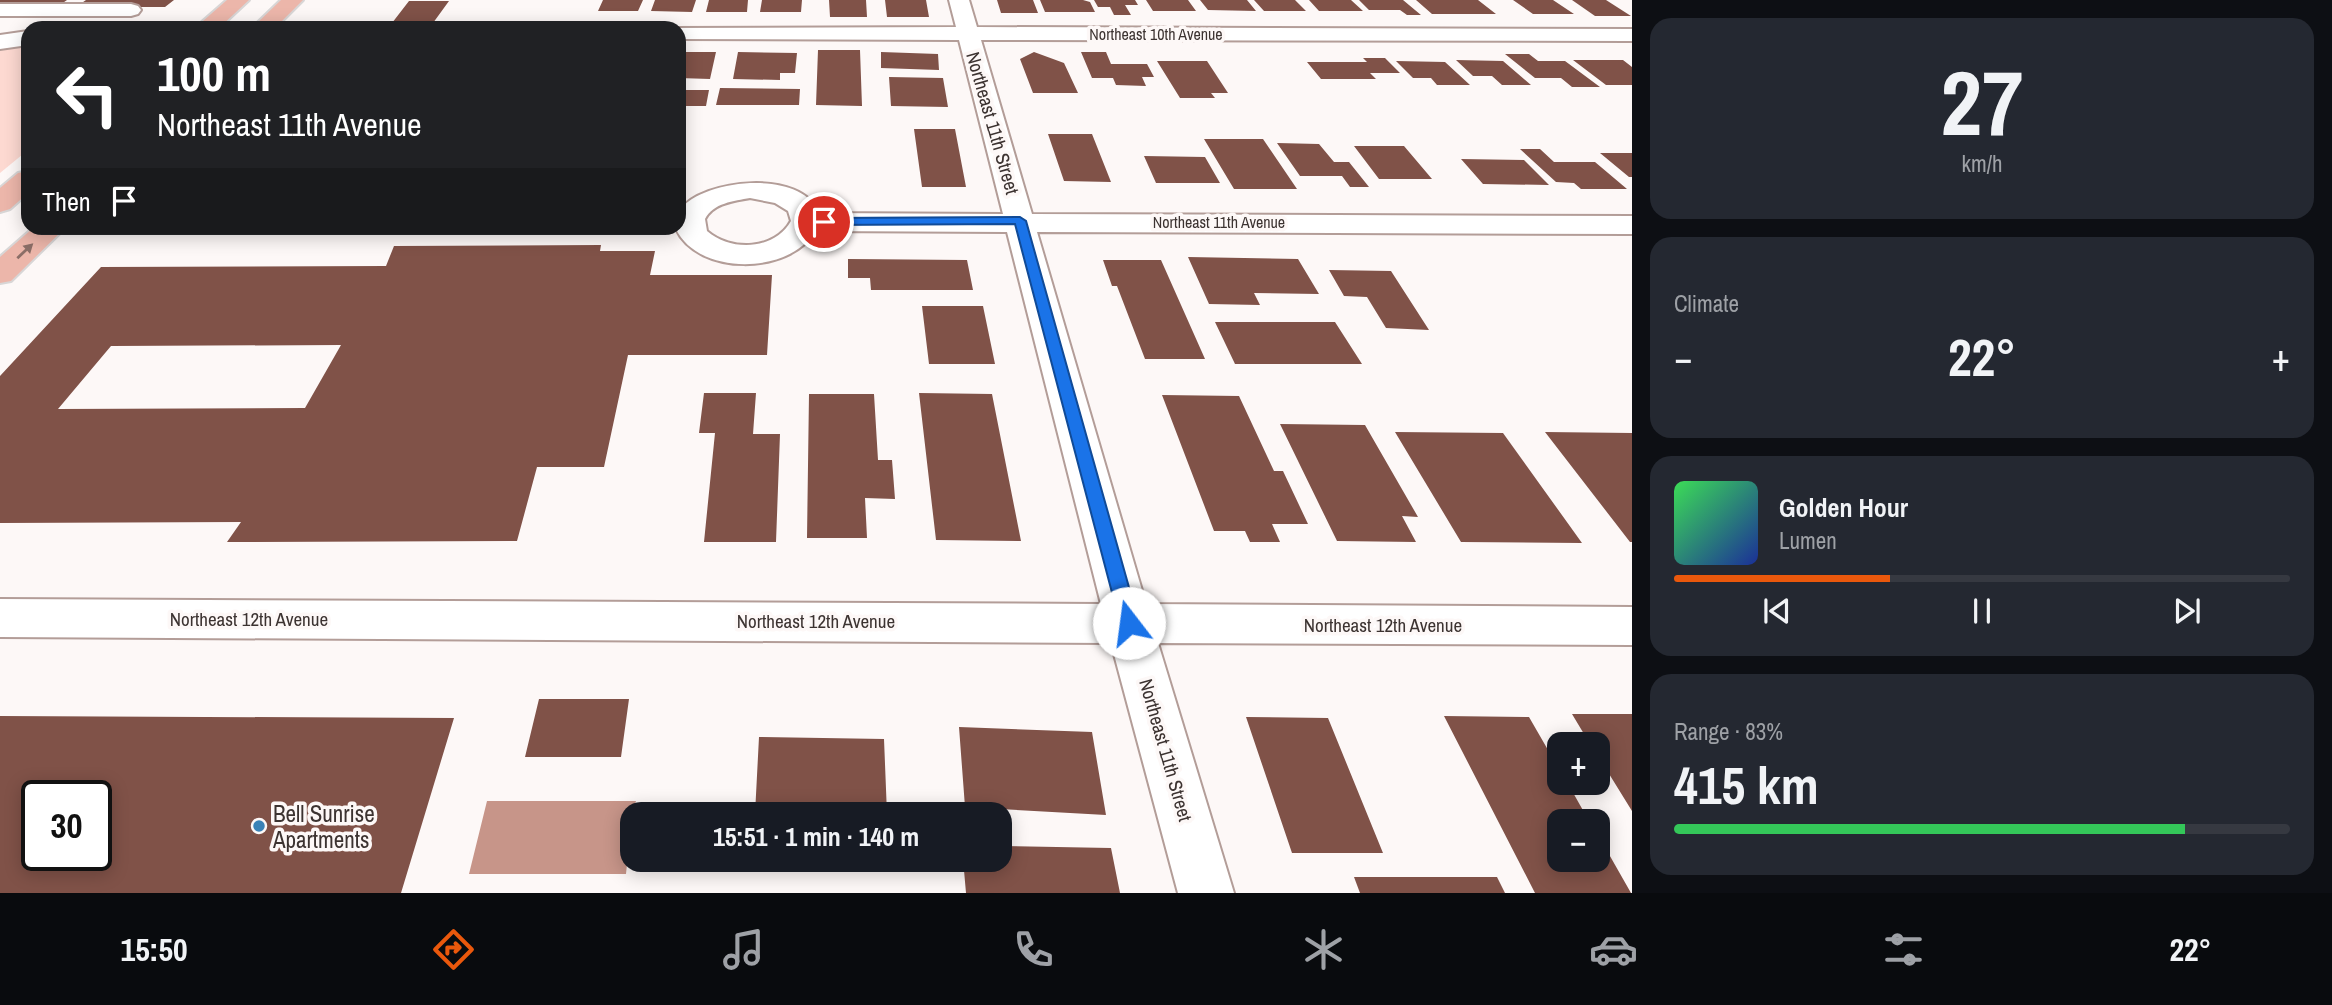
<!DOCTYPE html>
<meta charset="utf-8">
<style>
:root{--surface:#171b24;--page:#242831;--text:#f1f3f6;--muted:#9ea1a6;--line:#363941;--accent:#ea580c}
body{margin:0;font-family:"Archivo Narrow",sans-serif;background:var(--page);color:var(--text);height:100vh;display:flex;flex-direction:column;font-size:26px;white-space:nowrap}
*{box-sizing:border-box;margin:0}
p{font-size:23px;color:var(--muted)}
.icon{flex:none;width:38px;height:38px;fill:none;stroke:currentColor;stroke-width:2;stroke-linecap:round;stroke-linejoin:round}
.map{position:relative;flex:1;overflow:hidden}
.side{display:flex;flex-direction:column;gap:18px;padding:18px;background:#0d0f14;width:700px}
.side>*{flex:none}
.top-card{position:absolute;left:21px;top:21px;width:665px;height:214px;border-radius:21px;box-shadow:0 4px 18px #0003;background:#202124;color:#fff;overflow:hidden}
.fabs{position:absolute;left:1547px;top:732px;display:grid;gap:14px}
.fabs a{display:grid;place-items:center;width:63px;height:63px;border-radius:14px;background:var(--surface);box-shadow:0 4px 18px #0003;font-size:35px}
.speed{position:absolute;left:21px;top:780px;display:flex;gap:14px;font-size:35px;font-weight:700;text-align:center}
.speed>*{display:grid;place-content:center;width:91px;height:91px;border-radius:50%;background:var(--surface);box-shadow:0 4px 18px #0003;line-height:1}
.speed .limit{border:4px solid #111;border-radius:10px;background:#fff;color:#111}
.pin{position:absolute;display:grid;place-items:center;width:60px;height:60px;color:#fff;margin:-30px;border:4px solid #fff;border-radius:50%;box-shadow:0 2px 7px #0007}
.me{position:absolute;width:77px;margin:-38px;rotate:345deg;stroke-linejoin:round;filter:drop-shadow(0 0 5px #0008)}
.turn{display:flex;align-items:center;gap:24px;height:147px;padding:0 21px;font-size:32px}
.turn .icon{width:91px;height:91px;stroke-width:2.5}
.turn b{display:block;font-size:49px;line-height:60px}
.then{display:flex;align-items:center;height:66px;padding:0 21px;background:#0003;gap:14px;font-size:26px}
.big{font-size:52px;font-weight:800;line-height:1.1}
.side .tile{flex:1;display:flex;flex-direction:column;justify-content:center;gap:10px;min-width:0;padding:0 24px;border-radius:21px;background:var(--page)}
.side .dial{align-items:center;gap:0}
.dial b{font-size:91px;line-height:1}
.song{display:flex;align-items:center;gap:21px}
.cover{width:84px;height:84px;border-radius:10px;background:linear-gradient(135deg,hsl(130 70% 55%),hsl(230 70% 35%))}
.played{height:7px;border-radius:4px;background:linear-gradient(90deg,var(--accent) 35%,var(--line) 35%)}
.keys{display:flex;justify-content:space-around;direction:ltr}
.heat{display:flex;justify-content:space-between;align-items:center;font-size:38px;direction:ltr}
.charge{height:10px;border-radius:5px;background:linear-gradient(90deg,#34c759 83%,var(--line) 0)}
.trip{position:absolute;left:620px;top:802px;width:392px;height:70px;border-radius:21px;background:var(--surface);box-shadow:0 4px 18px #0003;font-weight:800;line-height:70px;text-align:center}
.tabs{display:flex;height:112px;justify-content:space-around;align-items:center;background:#090b0e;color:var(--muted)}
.tabs .icon{width:49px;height:49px}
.tabs .active{color:var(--accent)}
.tabs b{font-size:32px;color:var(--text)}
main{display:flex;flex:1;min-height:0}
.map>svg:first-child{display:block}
.green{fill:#fdd9d1}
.water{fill:#c79589}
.building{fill:#805248;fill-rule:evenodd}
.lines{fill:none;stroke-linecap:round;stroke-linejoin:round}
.minor-casing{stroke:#b39d98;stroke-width:4}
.major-casing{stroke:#d8d6d6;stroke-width:4}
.minor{fill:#fff;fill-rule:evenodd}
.major{fill:#ecb6aa;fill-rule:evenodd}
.oneway{fill:#8b6e67}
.route{fill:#1a73e8;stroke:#114b97;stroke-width:2}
.poi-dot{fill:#3a82b7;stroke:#fdf8f7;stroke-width:2.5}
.labels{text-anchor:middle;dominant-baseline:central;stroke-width:7;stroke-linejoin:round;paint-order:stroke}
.far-street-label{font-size:16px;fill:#3c3331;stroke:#fdf8f7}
.street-label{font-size:19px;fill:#3c3331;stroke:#fdf8f7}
.near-poi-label{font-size:23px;fill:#3c3331;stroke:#fdf8f7;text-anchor:start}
</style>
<main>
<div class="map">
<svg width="1632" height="893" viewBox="0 0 1632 893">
<rect width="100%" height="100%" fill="#fdf8f7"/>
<path class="green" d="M0 41H28V150L0 173Z"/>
<path class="water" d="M487 801H636L632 814 626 874H469Z"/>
<path class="building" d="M0 0H67L57 7 0 6Z
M86 0H174L165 7H76Z
M603 0H643L638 11H598Z
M655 0H696L692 12 651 11Z
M709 0H748L747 12H706Z
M762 0H802L801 12H760Z
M829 0H866L867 17H830Z
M885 0H926L929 17H887Z
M997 0H1033L1038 13H1001Z
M1040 0H1083L1090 2 1095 12H1045Z
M1094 0H1135L1138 5H1125L1131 15H1114L1110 7H1098Z
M1146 0H1188L1196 11H1153Z
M1200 0H1247L1256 11 1208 10Z
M1254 0H1295L1306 11H1264Z
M1309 0H1351L1363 11H1319Z
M1359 0H1403L1421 15H1407L1400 10H1369Z
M1416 0H1478L1496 14H1432Z
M1513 0H1553L1574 14H1533Z
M1572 0H1606L1631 16H1595Z
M409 1H449L433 23H392Z
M818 50H860L862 106 816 105Z
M679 52H716L710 79 679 78Z
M738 52 797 53 795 73H780V80L733 79Z
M881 52 938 54 939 70 881 68Z
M1034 52 1064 63 1078 93H1033L1020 59Z
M1081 52H1106L1111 64H1147L1154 77H1142L1146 86 1116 85 1113 78H1092Z
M1505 54H1529L1538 61H1565L1600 87H1572L1561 78H1535Z
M1363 58H1385L1400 73H1370L1376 79H1321L1307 62H1367Z
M1456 60 1503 61 1531 85H1502L1492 76H1473Z
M1573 60H1623L1632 67V85H1606Z
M1157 61H1207L1228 93H1211L1215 98H1180Z
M1396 61 1445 62 1470 85H1437L1431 78H1413Z
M889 77 943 78 948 107 891 106Z
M720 88 800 89 799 105H716Z
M679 90H709L706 106H679Z
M914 129H955L966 187H922Z
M1048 134H1092L1111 182 1064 181Z
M1204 139H1263L1297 189H1234Z
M1277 143 1319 144 1334 162H1349L1369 187H1350L1342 176H1300Z
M1354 146H1404L1432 179H1379Z
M1520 149H1540L1554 162H1595L1627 189H1581L1574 183 1556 182Z
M1600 153H1632V177H1629Z
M1144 156 1205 157 1220 183H1156Z
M1461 159 1524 160 1549 185 1483 184Z
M601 245 600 251H655L650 275H772L767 355H628L604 467H537L517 541 227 542 241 522 0 523V376L101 267 386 266 394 246ZM341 345 305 408 58 409 111 346Z
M1188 257 1298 259 1319 294 1254 293 1260 305 1209 304Z
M848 259 967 260 973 290H871L870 278H848Z
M1103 260H1161L1205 359H1145L1117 286H1112Z
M1329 270 1391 271 1429 330 1386 328 1367 297 1344 296Z
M922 306H983L995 364H929Z
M1215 322H1335L1362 364H1235Z
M704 393H756L753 434H780L776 542H704L715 433H699Z
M919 393 992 394 1021 541 936 540Z
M809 394H874L878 460H892L895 499 865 498 867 538H807Z
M1162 395 1239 396 1274 471H1283L1308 524H1272L1280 542H1250L1245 531H1214Z
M1280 424 1365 425 1418 517 1402 516 1416 542 1337 541Z
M1395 432 1503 433 1582 543 1461 542Z
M1545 432 1632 433V542H1630Z
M539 699H629L621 757H525Z
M1572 714H1632V811L1598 756V744H1590Z
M0 716 454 718 401 893H0ZM37 796H96V856H37Z
M1444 716 1529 717 1559 769V782H1567L1589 821H1559V859H1598V835L1631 893H1535Z
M1246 717 1328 718 1383 853H1292Z
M959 727 1092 732 1106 815 965 807Z
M759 737 884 739 887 814H755Z
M999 846 1111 848 1120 893H966L963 859H999Z
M1354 877H1497L1505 893H1360Z"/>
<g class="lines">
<defs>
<path id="minor" d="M949 0H969L977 27 1632 29V41L981 40 1032 214 1632 216V234L1037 232 1146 604 1632 607V645L1158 643 1234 893H1178L1111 643 0 637V599L1101 604 1007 232 815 231C790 275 698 276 676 229L679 228V211C702 178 804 169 818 213L1003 214 959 40 679 39V28H673L956 27ZM750 198 775 203 788 211 791 221C775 250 731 252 707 231L705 219C713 203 734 201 750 198Z
M0 4H131L138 6 141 10 138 14 131 16H0Z
M28 31V45L0 49V35Z"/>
<path id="major" d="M227 0H249L219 28H195Z
M281 0H303L275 28H252Z
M28 171V193L10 209 0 212V188L18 173Z
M33 228H65L11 281 0 283V257Z"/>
</defs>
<use href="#minor" class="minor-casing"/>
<use href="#major" class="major-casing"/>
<use href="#minor" class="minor"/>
<use href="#major" class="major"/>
</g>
<defs><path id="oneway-solid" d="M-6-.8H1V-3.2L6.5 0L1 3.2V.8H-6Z" transform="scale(1.75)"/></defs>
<use class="oneway" href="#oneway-solid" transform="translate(25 251) rotate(-43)"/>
<path class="route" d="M1020 217 1026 221 1139 623 1136 629 1129 631 1122 629 1120 623 1015 224 824 225 818 222 824 218Z"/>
<circle class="poi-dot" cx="259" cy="826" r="7"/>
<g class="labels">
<g class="far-street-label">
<text x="1156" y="34">Northeast 10th Avenue</text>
<text x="1219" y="222">Northeast 11th Avenue</text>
</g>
<g class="street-label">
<text transform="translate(993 123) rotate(74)">Northeast 11th Street</text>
<text x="249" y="619">Northeast 12th Avenue</text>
<text x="816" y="621">Northeast 12th Avenue</text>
<text x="1383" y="625">Northeast 12th Avenue</text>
<text transform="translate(1166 750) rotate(74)">Northeast 11th Street</text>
</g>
<g class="near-poi-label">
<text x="273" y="813">Bell Sunrise<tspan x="273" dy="26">Apartments</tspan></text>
</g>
</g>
</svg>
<div class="fabs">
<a>+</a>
<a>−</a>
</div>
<div class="speed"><div class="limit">30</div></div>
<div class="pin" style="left:824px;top:222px;background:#d93025"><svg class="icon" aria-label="arrive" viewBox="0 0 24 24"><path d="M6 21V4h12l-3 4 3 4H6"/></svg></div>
<svg class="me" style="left:1129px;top:623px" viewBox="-20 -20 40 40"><circle r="19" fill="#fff"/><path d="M0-13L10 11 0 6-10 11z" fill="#1a73e8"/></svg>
<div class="trip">15:51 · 1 min · 140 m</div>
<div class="top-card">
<div class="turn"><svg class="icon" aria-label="left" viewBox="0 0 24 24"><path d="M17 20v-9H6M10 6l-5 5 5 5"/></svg><div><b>100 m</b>Northeast 11th Avenue</div></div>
<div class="then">Then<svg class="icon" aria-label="arrive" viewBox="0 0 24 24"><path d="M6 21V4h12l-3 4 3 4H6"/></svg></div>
</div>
</div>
<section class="side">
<div class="tile dial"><b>27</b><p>km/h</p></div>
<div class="tile"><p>Climate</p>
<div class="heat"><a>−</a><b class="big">22°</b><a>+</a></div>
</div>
<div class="tile">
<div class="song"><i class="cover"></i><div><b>Golden Hour</b><p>Lumen</p></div></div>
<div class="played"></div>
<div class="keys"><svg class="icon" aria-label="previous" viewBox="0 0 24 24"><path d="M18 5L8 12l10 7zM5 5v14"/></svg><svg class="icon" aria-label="pause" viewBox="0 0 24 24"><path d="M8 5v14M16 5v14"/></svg><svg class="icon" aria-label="next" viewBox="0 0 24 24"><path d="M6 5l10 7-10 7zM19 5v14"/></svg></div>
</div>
<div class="tile"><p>Range · 83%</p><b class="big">415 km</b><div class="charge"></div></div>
</section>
</main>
<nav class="tabs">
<b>15:50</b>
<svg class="icon active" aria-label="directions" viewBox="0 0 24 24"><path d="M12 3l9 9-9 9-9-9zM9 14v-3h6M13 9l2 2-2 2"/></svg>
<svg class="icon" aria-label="music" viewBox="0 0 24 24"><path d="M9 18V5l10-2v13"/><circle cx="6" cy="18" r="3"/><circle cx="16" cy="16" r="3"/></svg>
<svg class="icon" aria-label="phone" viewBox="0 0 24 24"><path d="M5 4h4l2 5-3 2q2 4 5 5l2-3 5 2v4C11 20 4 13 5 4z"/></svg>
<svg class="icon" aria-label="climate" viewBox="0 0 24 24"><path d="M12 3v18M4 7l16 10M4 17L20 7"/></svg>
<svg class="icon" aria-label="car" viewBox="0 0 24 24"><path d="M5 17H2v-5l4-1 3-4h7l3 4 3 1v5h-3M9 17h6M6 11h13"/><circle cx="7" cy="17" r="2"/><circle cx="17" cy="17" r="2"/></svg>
<svg class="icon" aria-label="filters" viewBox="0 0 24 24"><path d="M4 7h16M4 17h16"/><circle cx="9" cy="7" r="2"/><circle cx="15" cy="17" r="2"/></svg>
<b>22°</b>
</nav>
